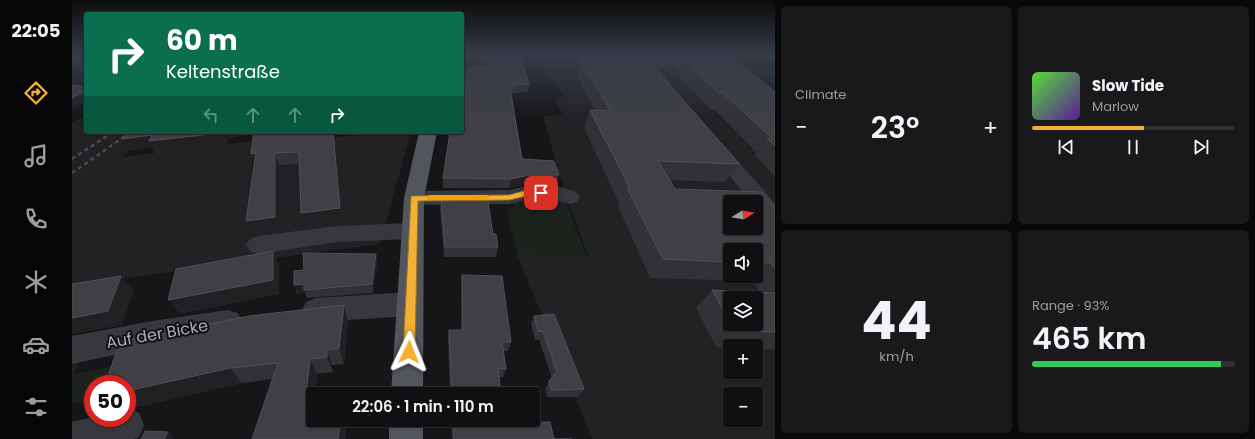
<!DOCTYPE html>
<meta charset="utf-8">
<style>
:root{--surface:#101012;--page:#19191b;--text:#f1f3f6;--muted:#9c9d9f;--line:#303032;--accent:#f2b134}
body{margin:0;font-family:Poppins,sans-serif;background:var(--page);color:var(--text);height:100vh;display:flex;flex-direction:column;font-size:15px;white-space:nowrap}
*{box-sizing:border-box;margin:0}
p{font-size:13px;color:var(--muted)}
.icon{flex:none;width:22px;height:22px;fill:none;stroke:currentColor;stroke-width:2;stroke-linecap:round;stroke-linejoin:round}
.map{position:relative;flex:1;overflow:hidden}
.drawer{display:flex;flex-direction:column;gap:6px;padding:6px;background:#09090a;width:480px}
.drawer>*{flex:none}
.banner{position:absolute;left:12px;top:12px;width:380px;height:122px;border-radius:4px;box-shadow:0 1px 3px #0004,0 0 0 1px var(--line);background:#0b6e4f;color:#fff;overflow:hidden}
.needle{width:26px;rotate:79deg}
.buttons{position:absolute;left:651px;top:195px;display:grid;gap:8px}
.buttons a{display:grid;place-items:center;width:40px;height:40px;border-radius:4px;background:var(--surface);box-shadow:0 1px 3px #0004,0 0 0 1px var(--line);font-size:20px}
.speed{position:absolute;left:12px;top:375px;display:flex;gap:8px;font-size:20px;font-weight:700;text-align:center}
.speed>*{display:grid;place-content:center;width:52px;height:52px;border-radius:50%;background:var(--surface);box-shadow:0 1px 3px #0004,0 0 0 1px var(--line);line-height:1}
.speed .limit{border:6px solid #d22;background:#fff;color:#111}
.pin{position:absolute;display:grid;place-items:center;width:34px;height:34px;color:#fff;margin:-17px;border-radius:8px;box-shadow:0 2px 6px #0006}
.me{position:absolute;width:44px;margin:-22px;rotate:2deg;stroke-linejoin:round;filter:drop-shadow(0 0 3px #0008)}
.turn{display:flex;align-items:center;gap:14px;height:84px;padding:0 16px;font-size:18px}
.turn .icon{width:52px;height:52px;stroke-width:2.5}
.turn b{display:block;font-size:28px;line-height:34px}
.lanes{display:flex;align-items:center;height:38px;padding:0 16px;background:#0003;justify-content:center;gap:20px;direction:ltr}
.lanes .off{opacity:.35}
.big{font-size:30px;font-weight:600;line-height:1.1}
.drawer .card{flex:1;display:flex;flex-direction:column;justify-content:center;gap:6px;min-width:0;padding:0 14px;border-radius:6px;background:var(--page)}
.drawer .dial{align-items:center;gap:0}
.dial b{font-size:52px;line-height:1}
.song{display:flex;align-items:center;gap:12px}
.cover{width:48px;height:48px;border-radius:6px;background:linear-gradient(135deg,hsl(110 70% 55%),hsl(270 70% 35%))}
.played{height:4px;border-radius:2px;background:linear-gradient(90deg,var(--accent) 55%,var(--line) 55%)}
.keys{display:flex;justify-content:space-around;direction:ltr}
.heat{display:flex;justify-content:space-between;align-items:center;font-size:22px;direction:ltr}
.charge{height:6px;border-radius:3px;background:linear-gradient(90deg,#34c759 93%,var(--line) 0)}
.drawer .tiles{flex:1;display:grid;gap:6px;grid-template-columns:repeat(2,1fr)}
.trip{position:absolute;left:234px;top:387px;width:234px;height:40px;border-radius:4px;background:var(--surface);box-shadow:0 1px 3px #0004,0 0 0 1px var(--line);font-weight:600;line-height:40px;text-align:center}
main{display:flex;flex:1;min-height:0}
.menu{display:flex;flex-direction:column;width:72px;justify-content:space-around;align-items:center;background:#060607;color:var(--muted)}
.menu .icon{width:28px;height:28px}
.menu .active{color:var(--accent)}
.menu b{font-size:18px;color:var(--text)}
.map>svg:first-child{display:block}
.built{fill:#222225;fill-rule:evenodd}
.green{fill:#1c231d}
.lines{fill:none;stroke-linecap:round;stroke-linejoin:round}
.minor{fill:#37383d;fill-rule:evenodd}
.major{fill:#53555c;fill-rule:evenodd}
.rail{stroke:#4a4c52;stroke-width:2.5;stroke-dasharray:4 3.5;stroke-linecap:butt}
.wall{fill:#323236;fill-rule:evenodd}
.shaded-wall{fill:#212124}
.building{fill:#3f3f44;stroke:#4f5156;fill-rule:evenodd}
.route{fill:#f2b134;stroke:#9d7322}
.slow{fill:#f59e0b}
.labels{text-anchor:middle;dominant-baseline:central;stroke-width:4;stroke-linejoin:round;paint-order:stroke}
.near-street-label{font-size:16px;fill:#a8adb8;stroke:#111113}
</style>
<main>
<nav class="menu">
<b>22:05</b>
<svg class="icon active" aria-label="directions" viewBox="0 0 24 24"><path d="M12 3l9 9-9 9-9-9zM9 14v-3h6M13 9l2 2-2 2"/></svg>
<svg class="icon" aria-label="music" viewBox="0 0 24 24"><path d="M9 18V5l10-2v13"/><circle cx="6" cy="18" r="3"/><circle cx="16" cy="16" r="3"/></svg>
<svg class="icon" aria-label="phone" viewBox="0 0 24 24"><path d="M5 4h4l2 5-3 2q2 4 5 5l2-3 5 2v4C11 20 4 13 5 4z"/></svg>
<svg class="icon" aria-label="climate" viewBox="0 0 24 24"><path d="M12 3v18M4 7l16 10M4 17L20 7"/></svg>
<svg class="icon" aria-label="car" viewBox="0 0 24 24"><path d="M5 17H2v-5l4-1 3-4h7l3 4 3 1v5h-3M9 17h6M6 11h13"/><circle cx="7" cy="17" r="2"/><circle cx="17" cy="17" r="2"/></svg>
<svg class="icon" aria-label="filters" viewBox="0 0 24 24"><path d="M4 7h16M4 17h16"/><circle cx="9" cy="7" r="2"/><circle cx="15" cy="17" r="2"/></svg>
</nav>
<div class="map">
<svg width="703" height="439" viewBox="0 0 703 439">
<rect width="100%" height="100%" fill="#161618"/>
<path class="built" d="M462 56H647L703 102V439H520L445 254 516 255 492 191 471 116 490 114 483 101 491 95ZM658 202H684V228H658ZM658 250H684V276H658ZM658 298H684V324H658ZM658 346H684V372H658ZM658 394H684V420H658Z
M14 116V132H80L50 157 185 141 186 144 319 132H339L308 244 0 285V122Z"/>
<path class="green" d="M651 56H703V99Z
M482 199H493L514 255 445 254 435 209H442L440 202 483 203Z
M11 353 2 374 65 361 55 384H21V400L0 404V356Z"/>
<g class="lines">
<path class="minor" d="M0 56H14V57L0 64Z
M631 56H645L648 60 642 67 637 68 573 67 566 63 573 59 634 60Z
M643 141 649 142 703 203V225C693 222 684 213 684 202H679L637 150 634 146 637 142Z
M455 186H484L505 192 508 197 505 202 498 204 483 200H455L437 204 342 205 335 203 332 198 335 193 342 191 437 190Z
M340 223 348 225 351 231 348 237 340 239 265 242 186 254 178 251 174 245 178 239 186 236 265 226Z
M338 292 347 296 351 304 347 312 338 316 244 322 234 318 230 310 234 302 244 298Z
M156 310 166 313 170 322 166 331 156 334 80 347 0 364V336L80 321Z
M55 408 67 413 72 425 67 437 62 439H0V422L21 417V418H55Z"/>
<path class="major" d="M347 132H365L352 198 351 394H319L332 198Z
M317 420H351V439H317Z"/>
<path class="rail" d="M0 159 41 132
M0 173 59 132"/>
</g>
<path class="wall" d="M399 56H448L457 84 456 92 441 93 440 96 450 159 487 175 484 185 455 184 437 188H371V178L415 66V62L399 60Z
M509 56H573L667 164 653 182 598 180 603 189 703 207V350L684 349V346H658V348L644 347 624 308 640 290 688 292 681 281 578 278 546 206 547 203 512 128 518 110H523L505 76 509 60 512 61ZM658 250H684V276H658ZM658 298 684 324H658Z
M591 56H653L703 92V177L683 155 684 152 642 109H638L607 76 608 74 603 69 608 58H592Z
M59 132H262L270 220 233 225 228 164 207 165V229L179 233 174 221 183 164 179 154 182 134 155 138 154 144 83 153 80 147 58 150 50 139Z
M369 198 421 234 426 247 424 257H372L368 208Z
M304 254 305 262 301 293 235 298 233 292 225 294 222 285 232 270Z
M390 275 439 342 436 351H431L434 369 431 377H427L429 394H378L376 339 377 330H389V284Z
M462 316 512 389 506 397H475L473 389 477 381 480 378 467 340H463L459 324Z
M276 322 272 364 260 365 261 372 245 374 243 394H241V420H275L273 439H180L200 379 170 383 60 408 55 405Z
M379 420H427V423L482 439H500H380Z"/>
<path class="shaded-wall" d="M14 90V102L0 109V98Z
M150 132H187L188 134 155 138 154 144 83 153 80 147 58 150 50 139 80 135Z
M261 132H262L270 220 233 225 229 213Z
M184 153 183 166 179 154Z
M203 153 207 165V229L179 233 174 221Z
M457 175 455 184 437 188 439 179Z
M201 251 207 265V294L108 314 96 300Z
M304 254 305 262 301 293 300 284Z
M49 276 62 290 50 325 0 334V318Z
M232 284 233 292 225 294 222 285Z
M272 305 276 322 272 364 267 348Z
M255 350 260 365 261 372 255 357Z
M238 359 245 374 243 394H241V412L233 403Z
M158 368 170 383 60 408 55 405V391Z
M269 420H275L273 439H266Z
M96 432 101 436 100 439H92Z"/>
<path class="building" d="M416 56H448L457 84H442V88H438L450 159 482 161 487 175H457L439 179 371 178 378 132H390V87L397 67 416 66Z
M523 56H573L667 164 586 161 603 189 689 192 703 207V268L699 263H684V250H658V262L591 259 555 188H558L518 110 539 111 509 60 525 61ZM658 202H684V228H658Z
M612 56H653L659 57 703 92V146L695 138H700L651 93H647L614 61H617Z
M0 85 14 87V90L0 98Z
M59 132H150L149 133 77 141 80 135 50 139Z
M182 132H261L268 208 229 213 227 152 203 153V217L174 221 184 153 179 154Z
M415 196 421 234H424L426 247H373L369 198 371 197Z
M201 251V280L96 300 104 269Z
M231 253 304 254 300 284 232 290V284L222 285V271L232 270Z
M390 275 430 276 439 342H430L434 369 426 368 429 394H380L377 330H391Z
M49 276 36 311 0 318V284Z
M640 290 703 293V332L663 331 659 324H684V298H658V322Z
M272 305 267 348 255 350V357L238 359 233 403 241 402V420H269L266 439H180L206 363 158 368 55 391V384H33L48 342 177 316Z
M482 314 512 389 479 390 477 381 485 372 471 331 466 332 462 316Z
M381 420H427V423L478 422 482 439H500H382Z
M73 431 96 432 92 439H69Z"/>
<linearGradient id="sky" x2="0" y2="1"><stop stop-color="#0c0c0d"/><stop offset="0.47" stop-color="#363c48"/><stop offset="1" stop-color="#363c48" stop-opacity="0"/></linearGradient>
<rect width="703" height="118" fill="url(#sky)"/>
<path class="route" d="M455 190H469L474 193 469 196H455L437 200 346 201 343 352 341 356 337 357 332 356 331 352 339 196 437 195Z"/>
<path class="slow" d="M358 195H415L419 198 415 200H355V196Z"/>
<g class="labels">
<g class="near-street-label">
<text transform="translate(85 334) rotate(-10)">Auf der Bicke</text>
</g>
</g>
</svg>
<div class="buttons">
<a><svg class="needle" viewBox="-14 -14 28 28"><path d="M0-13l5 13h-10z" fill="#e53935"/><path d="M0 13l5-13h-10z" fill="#9c9d9f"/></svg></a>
<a><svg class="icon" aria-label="sound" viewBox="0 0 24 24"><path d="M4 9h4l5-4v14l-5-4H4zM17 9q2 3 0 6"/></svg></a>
<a><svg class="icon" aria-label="layers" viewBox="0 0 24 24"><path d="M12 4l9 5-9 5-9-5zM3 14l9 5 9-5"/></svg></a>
<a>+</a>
<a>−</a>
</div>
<div class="speed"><div class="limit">50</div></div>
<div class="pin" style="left:469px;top:193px;background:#d93025"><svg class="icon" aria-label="arrive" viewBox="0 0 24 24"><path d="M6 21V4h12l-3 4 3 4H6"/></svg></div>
<svg class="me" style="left:337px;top:352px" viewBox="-20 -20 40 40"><path d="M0-17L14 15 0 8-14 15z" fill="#f2b134" stroke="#fff" stroke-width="4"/></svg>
<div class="trip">22:06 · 1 min · 110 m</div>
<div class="banner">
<div class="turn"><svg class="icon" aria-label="right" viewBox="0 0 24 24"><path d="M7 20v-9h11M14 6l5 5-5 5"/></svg><div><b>60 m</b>Keltenstraße</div></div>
<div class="lanes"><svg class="icon off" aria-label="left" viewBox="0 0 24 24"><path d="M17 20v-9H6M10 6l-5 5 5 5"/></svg><svg class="icon off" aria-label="ahead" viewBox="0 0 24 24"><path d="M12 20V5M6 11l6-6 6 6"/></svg><svg class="icon off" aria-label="ahead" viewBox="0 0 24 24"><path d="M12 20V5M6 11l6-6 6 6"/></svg><svg class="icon" aria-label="right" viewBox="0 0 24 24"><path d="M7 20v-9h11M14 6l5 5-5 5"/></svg></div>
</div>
</div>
<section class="drawer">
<div class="tiles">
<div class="card"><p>Climate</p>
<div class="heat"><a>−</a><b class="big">23°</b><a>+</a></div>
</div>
<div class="card">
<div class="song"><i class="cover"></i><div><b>Slow Tide</b><p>Marlow</p></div></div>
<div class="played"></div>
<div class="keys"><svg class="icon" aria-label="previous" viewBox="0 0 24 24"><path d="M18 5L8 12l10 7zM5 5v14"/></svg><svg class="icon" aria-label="pause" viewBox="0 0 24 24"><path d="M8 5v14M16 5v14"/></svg><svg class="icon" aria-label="next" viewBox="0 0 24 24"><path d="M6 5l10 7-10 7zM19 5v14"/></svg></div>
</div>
<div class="card dial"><b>44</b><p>km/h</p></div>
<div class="card"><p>Range · 93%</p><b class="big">465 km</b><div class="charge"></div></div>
</div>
</section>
</main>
